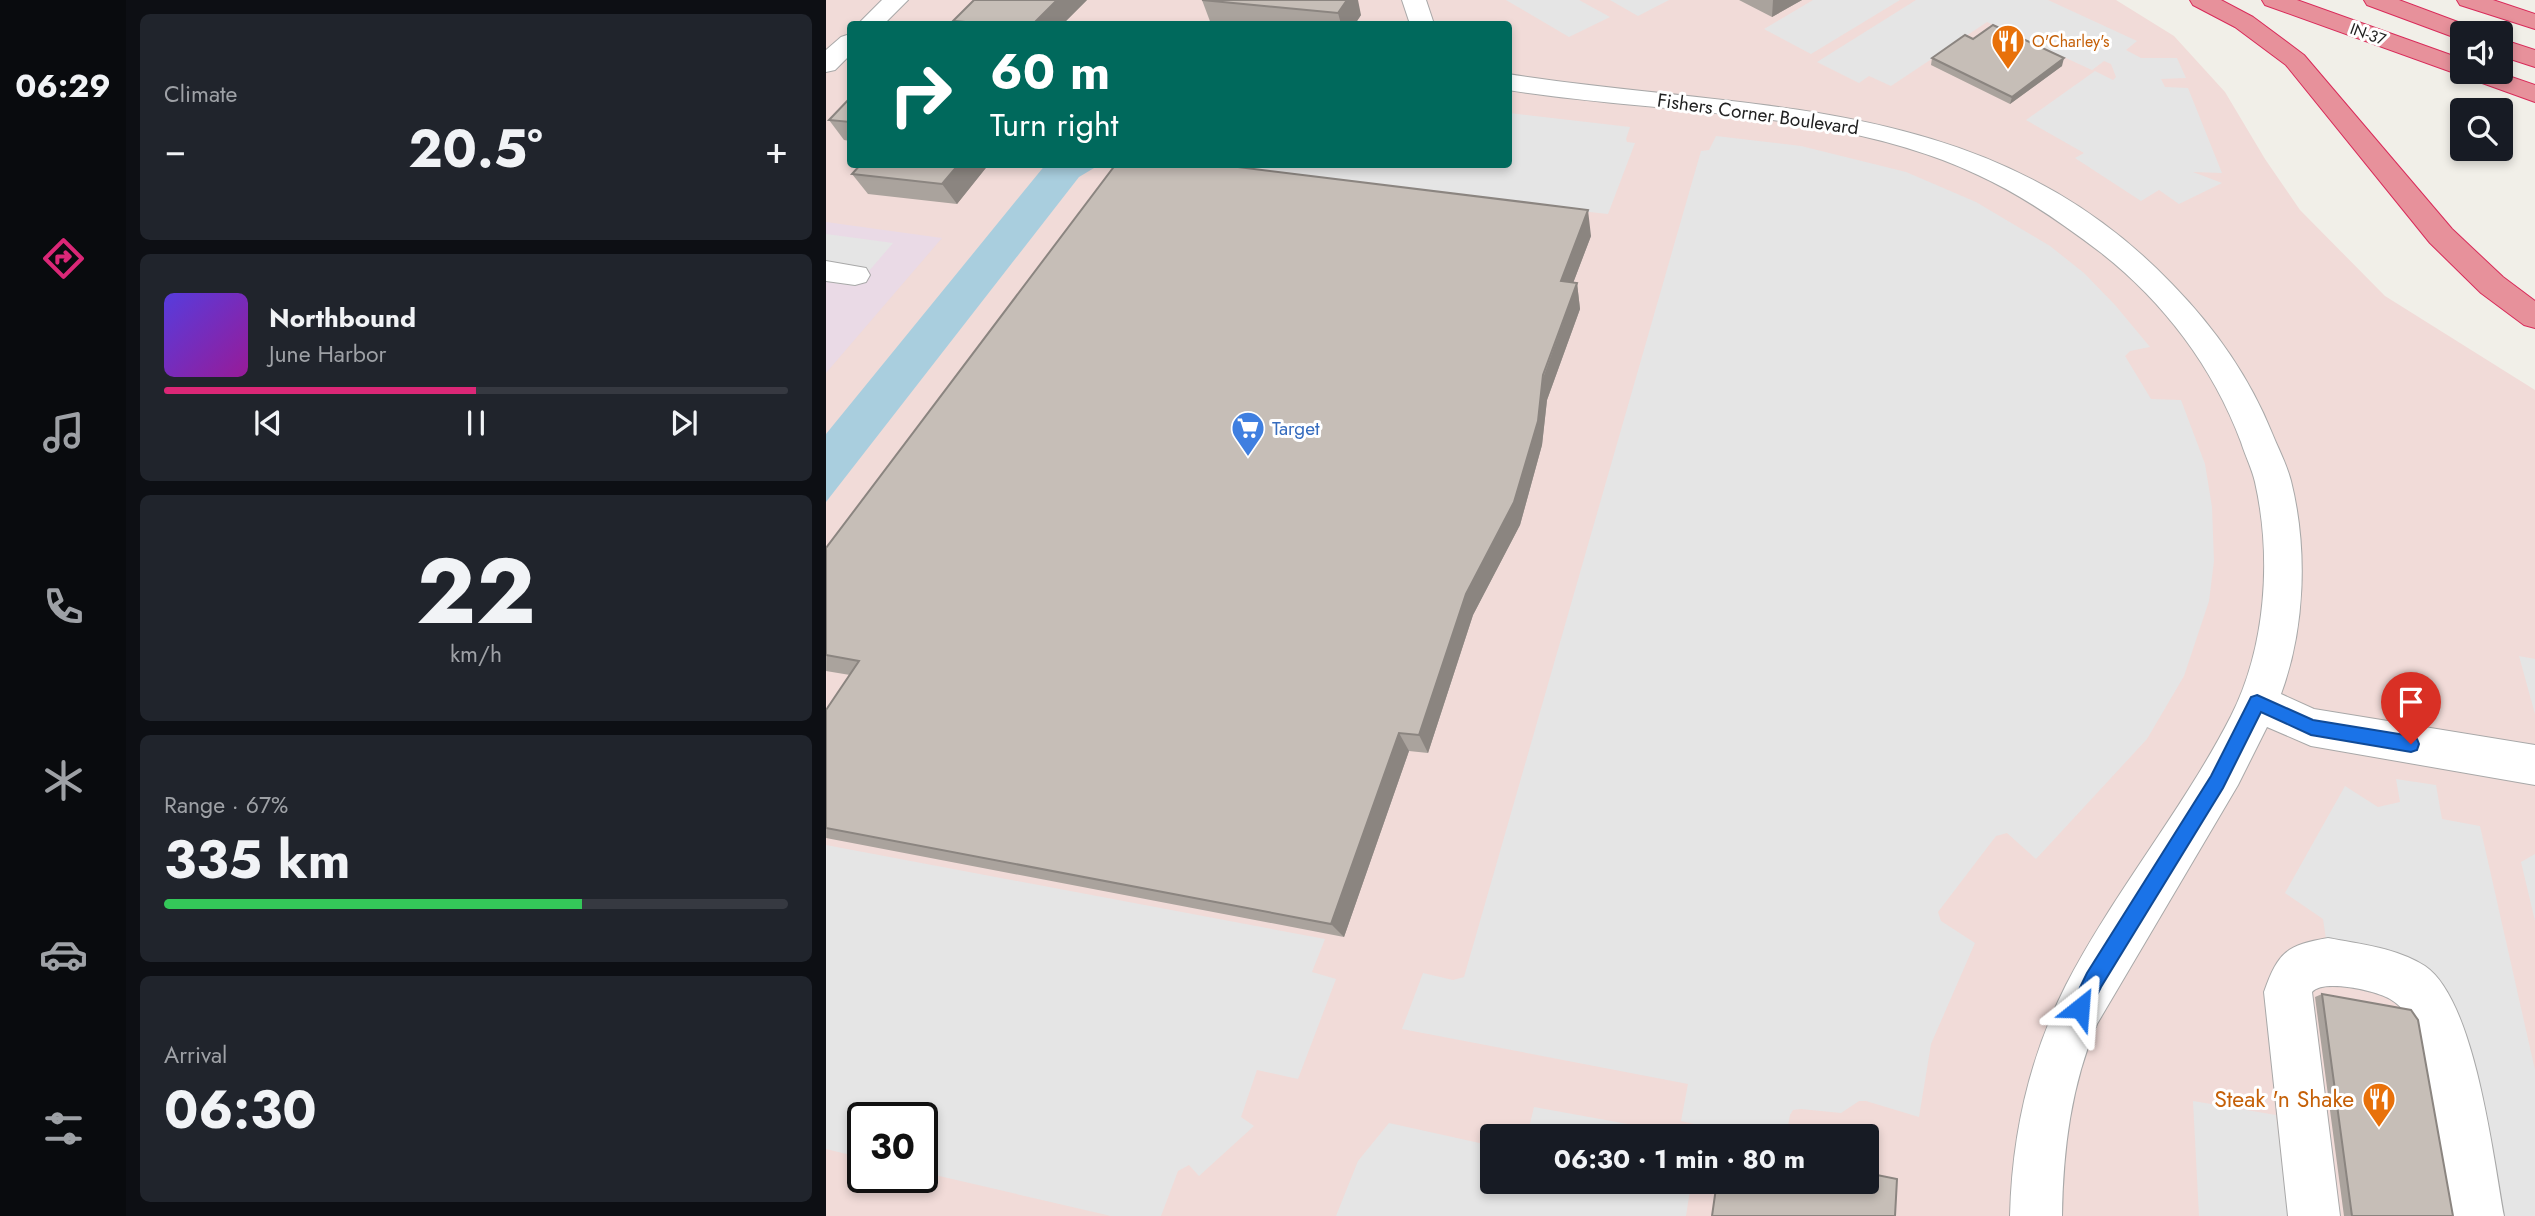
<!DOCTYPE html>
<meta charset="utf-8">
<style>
:root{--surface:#171b24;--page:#20242c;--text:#f1f3f6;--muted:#9ea1a6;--line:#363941;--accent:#db2777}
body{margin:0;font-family:Jost,sans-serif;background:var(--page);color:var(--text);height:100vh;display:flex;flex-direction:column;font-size:26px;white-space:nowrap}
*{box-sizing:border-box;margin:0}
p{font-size:23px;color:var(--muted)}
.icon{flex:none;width:38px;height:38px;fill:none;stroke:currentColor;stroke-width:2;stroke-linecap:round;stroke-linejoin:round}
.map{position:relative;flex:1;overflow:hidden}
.drawer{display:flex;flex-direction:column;gap:14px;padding:14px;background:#0d0f14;width:700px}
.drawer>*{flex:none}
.top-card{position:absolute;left:21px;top:21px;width:665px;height:147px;border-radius:7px;box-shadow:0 4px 10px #0003;background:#00695c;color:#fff;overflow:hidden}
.controls{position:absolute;left:1624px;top:21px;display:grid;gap:14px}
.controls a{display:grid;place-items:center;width:63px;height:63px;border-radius:7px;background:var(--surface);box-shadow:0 4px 10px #0003;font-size:35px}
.speed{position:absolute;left:21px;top:1102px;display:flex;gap:14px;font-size:35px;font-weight:700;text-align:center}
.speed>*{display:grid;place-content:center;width:91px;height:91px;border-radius:50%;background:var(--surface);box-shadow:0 4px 10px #0003;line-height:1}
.speed .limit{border:4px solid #111;border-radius:10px;background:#fff;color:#111}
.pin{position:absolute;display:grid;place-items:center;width:60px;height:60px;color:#fff;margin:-72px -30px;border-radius:50% 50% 50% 0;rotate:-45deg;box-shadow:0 0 7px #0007}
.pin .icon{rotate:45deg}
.me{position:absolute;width:77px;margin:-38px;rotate:28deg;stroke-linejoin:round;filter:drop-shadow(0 0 5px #0008)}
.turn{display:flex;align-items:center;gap:24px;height:147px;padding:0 28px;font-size:32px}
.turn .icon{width:91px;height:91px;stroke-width:2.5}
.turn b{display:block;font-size:49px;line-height:60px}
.big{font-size:52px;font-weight:700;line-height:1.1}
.drawer .tile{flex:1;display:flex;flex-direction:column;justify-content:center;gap:10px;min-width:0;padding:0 24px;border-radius:10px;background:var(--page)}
.drawer .dial{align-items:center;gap:0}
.dial b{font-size:91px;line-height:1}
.song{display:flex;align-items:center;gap:21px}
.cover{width:84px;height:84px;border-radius:10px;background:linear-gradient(135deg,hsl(250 70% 55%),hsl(300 70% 35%))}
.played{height:7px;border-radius:4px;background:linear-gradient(90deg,var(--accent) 50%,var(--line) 50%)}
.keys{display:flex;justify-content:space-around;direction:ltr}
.heat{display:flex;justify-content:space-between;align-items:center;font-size:38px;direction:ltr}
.charge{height:10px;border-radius:5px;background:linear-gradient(90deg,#34c759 67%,var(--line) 0)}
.trip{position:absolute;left:654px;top:1124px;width:399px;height:70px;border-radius:7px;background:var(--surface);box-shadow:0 4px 10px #0003;font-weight:700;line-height:70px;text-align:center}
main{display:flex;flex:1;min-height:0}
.dock{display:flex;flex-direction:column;width:126px;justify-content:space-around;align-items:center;background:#090b0e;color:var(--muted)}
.dock .icon{width:49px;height:49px}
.dock .on{color:var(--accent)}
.dock b{font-size:32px;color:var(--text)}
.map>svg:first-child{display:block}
.commercial{fill:#f1dbd8;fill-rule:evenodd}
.industrial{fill:#eadae6}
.parking{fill:#e5e5e5}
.water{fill:#a9cede}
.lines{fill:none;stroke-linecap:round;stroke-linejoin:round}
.minor-casing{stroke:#a8a8a8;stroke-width:2}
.highway-casing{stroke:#d92b5a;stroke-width:2}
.minor{fill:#fff;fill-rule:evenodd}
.highway{fill:#e7919b;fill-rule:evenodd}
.wall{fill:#aaa39d}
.shaded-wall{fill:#8b8580}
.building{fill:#c6beb7;stroke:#8b8580;stroke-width:2}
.route{fill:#1a73e8;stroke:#114b97;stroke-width:2}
.labels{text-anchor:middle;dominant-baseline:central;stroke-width:6;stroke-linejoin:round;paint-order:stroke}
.far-street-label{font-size:16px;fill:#212121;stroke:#fff}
.far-food-label{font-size:16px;fill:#c56008;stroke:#fff;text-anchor:start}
.street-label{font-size:19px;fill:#212121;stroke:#fff}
.shop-label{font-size:19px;fill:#366cbe;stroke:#fff;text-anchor:start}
.near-food-label{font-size:23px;fill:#c56008;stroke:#fff;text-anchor:end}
</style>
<main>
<nav class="dock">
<b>06:29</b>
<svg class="icon on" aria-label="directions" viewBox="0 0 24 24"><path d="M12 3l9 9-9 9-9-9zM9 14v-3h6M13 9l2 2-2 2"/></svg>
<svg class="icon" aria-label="music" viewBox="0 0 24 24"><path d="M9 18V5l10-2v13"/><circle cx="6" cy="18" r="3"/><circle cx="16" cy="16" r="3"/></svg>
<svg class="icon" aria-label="phone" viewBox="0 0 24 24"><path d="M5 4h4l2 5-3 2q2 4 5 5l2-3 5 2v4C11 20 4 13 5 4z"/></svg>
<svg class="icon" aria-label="climate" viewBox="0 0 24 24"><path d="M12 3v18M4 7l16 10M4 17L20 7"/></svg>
<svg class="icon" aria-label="car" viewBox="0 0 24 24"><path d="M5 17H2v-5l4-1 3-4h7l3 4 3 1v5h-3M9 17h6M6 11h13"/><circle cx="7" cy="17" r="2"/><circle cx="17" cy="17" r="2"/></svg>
<svg class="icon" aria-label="filters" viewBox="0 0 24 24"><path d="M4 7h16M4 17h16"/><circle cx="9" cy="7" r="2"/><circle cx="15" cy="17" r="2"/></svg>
</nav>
<section class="drawer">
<div class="tile"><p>Climate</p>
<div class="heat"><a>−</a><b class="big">20.5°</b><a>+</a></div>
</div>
<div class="tile">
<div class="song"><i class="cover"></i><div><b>Northbound</b><p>June Harbor</p></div></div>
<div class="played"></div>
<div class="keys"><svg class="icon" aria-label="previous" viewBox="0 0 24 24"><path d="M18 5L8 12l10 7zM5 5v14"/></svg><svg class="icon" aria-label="pause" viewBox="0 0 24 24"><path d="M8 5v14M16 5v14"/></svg><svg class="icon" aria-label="next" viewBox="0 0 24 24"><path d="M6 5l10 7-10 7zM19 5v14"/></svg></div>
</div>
<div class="tile dial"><b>22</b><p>km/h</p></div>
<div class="tile"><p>Range · 67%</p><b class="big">335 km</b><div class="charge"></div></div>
<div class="tile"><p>Arrival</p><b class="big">06:30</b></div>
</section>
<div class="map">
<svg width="1709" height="1216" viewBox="0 0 1709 1216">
<rect width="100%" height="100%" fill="#f1efe8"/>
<path class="commercial" d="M0 0H1290L1348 36 1399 92 1439 159 1474 210 1559 296 1709 390V1216H0ZM24 24H682V164H24ZM37 1118H96V1178H37ZM667 1136H1041V1181H667Z"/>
<path class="industrial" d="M0 222 116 238 0 373Z"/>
<path class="parking" d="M680 0H753L784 17 743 37Z
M784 0H843L812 16Z
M987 0H1074L985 54 938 29Z
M1090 0H1222L1311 41 1300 50 1315 58H1351L1360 78 1335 79 1339 87 1362 88 1396 173 1367 172 1396 183 1353 204 1333 190 1315 201 1249 158 1258 153 1200 120 1269 71 1287 80 1290 77 1285 64 1278 61 1266 70 1161 22 1065 86 1043 76 1033 83 991 62Z
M683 113 804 127 800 139 801 142 809 143 782 214 333 164H682Z
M890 136 975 146 1080 172 1150 202 1224 246 1258 273 1289 305 1324 347 1304 351 1299 356 1325 399 1355 400 1379 464 1386 507 1388 561 1383 601 1358 676 1321 739 1210 859 1181 833 1170 836 1112 912 1115 921 1149 943 1105 1044 1093 1117 1040 1101H1033L1015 1113 975 1109 967 1110 964 1115 960 1136H921L855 1121 862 1084 576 1029 597 973 627 980 638 977 875 151 883 150Z
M0 234 67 243 30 286 0 282Z
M1693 656 1709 659V714Z
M1570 779 1610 785 1616 819 1654 826 1709 1070V1216H1667L1628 1014 1501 946 1497 919 1459 893 1519 786 1552 807 1574 802Z
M0 845 499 939 486 972 510 979 472 1079 431 1070 415 1117 428 1126 373 1176 363 1165 352 1171 335 1216H285L96 1172V1118H37V1158L0 1149Z
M1709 854V921L1695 862Z
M1367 1101 1450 1115 1462 1216H1373Z
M708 1107 851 1133V1136H701Z
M563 1123 667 1146V1181H846L848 1186 864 1190 860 1216H510L532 1161Z"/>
<path class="water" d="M220 164 273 165 253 177 0 502V434Z"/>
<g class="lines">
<defs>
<path id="minor" d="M56 0H82L58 24H32Z
M576 0H600L608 24H584Z
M24 34V55L9 70 0 72V50L15 37Z
M682 74C923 112 1162 92 1346 284 1388 327 1423 376 1446 433 1452 448 1461 465 1465 481 1482 549 1479 629 1455 694L1488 709 1709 745V785L1485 746 1441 727 1412 785 1271 1024C1245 1085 1237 1150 1236 1216H1184C1186 1135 1203 1058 1240 985 1288 892 1357 810 1405 716 1440 647 1446 557 1429 482 1426 469 1419 455 1415 442 1387 367 1337 301 1274 252 1236 223 1196 195 1152 175 1012 109 834 114 682 90Z
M0 261 40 268 44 275 40 282 29 285 0 281Z
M1502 938C1534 944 1571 948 1599 966 1649 1000 1667 1156 1678 1216H1626L1596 1043C1589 1026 1581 1009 1564 999 1549 990 1497 979 1486 992L1514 1216H1462L1438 992C1452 952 1461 945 1502 938Z"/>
<path id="highway" d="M1364 0H1395L1427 17 1478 55 1626 229 1677 277 1709 301V328L1698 325 1655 293 1604 243 1460 65 1409 27 1367 5Z
M1436 0H1471L1636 59V72H1671L1709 85V102L1439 5Z
M1538 0H1573L1648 28 1652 33H1636V40L1630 38 1541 5Z
M1631 0H1667L1709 14V29L1634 5Z
M1675 39 1709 50V67L1675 56Z"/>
</defs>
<use href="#minor" class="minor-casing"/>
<use href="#highway" class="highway-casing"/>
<use href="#minor" class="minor"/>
<use href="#highway" class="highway"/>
</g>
<path class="wall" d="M261 0 237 24H129L127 21Z
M376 0 535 15 529 24H385Z
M913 0H976L946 17Z
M1147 39 1236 66 1184 104 1105 65 1106 58Z
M24 98V141L18 140 3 120Z
M163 164 131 204 42 194 26 174Z
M765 236 747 283H751L754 309 721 400 716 445 694 525 647 615 602 753 583 751 518 937 0 838V710L24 675 0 671V548Z
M1496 994 1627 1216H1518L1489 997Z"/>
<path class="shaded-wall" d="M231 0H261L237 24H207Z
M521 0H532L535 15 529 24H515L512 13Z
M947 0H976L946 17Z
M1238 58 1236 66 1184 104 1186 97Z
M133 164H163L131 204 116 184Z
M762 210 765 236 738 307 735 281Z
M751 283 754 309 721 400 716 445 694 525 647 615 602 753 593 735 640 594Z
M573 733 583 751 518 937 505 924Z"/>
<path class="building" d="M148 0H231L207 24H164L127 21Z
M376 0H521L512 13Z
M1167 25 1238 58 1186 97 1106 58 1139 35 1147 39Z
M24 98V122L3 120Z
M35 164H133L116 184 26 174Z
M290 164H388L762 210 735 281 751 283 717 375 712 421 688 502 640 594 593 735 573 733 505 924 0 828V710L33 661 0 655V548Z
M1496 994 1585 1010 1592 1020 1627 1216H1526Z
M1041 1173 1071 1179 1069 1216H886L891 1181H1041Z"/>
<path class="route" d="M1431 695 1487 720 1585 736 1591 739 1593 744 1591 750 1585 752 1485 735 1435 712 1397 788 1275 987 1261 1015 1254 1018 1247 1015 1244 1008 1261 973 1385 776 1425 697Z"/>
<defs>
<symbol id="restaurant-pin" viewBox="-11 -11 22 30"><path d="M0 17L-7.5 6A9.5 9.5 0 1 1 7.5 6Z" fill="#e8710a" stroke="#fff"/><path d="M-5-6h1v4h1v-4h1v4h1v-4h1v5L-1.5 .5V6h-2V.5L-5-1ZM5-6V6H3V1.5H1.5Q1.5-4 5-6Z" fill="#fff"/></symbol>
<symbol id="supermarket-pin" viewBox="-11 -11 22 30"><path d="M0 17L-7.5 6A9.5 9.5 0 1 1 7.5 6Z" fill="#3f7fe0" stroke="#fff"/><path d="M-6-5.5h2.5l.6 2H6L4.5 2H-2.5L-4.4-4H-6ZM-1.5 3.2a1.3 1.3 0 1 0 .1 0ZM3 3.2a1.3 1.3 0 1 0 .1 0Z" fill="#fff"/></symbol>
</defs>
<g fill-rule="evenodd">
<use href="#restaurant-pin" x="1163" y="22" width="38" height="52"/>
<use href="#supermarket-pin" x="403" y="409" width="38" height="52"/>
<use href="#restaurant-pin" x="1534" y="1080" width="38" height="52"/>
</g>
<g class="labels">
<g class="far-street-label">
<text transform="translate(1542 34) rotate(20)">IN-37</text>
</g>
<g class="far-food-label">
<text x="1206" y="41">O'Charley's</text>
</g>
<g class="street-label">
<text transform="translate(932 114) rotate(8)">Fishers Corner Boulevard</text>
</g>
<g class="shop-label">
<text x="446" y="428">Target</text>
</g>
<g class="near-food-label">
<text x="1528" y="1099">Steak 'n Shake</text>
</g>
</g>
</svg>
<div class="controls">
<a><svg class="icon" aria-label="sound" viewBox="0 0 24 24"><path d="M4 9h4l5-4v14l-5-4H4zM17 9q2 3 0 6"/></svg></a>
<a><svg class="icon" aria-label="search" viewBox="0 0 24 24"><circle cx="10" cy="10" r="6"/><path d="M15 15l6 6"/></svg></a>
</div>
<div class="speed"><div class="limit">30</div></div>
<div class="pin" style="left:1585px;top:744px;background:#d93025"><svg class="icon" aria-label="arrive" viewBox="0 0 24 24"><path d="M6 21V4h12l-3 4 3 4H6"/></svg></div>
<svg class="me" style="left:1254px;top:1008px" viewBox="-20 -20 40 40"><path d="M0-17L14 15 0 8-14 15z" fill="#1a73e8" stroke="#fff" stroke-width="4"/></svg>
<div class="trip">06:30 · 1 min · 80 m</div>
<div class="top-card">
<div class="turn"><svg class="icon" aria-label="right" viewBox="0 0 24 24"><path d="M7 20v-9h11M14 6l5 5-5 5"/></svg><div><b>60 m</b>Turn right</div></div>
</div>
</div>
</main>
